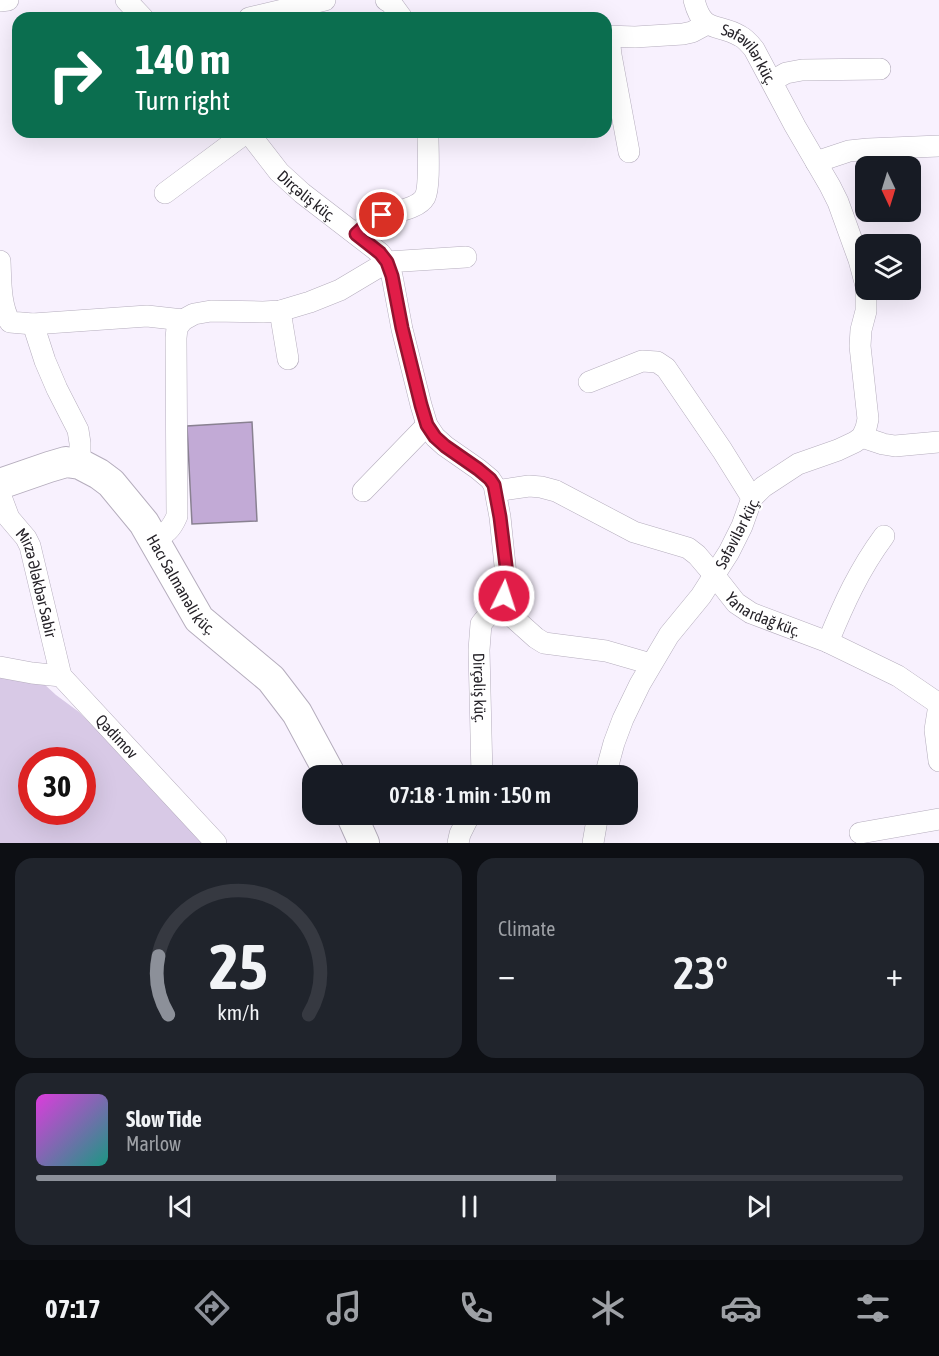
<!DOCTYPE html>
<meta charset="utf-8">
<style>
:root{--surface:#171b24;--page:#20242c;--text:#f1f3f6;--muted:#9ea1a6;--line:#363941;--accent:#8c9099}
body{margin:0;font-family:"Asap Condensed",sans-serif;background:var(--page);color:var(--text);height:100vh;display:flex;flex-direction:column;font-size:22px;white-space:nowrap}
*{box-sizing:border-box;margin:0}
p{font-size:20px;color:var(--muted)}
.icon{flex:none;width:33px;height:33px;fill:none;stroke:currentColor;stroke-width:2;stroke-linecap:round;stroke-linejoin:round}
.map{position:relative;height:843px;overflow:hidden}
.details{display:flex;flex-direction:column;gap:15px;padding:15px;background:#0d0f14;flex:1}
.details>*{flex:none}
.banner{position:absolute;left:12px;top:12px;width:600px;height:126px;border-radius:18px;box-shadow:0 6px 24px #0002;background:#0b6e4f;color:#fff;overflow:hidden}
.needle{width:39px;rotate:176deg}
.controls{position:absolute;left:855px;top:156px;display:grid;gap:12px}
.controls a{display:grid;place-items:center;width:66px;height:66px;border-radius:12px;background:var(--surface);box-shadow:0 6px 24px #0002;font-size:30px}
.speed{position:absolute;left:18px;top:747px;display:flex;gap:12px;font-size:30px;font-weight:700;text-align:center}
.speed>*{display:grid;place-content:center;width:78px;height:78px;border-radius:50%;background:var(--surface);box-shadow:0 6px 24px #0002;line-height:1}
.speed .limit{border:9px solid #d22;background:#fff;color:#111}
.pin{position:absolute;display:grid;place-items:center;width:51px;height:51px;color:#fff;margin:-26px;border:3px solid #fff;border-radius:50%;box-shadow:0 2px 6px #0007}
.me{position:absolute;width:66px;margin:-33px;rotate:4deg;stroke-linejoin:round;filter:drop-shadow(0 0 4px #0008)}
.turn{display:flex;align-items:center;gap:21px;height:126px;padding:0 24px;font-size:27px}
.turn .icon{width:78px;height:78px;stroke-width:2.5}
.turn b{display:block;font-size:42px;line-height:51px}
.big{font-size:45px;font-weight:600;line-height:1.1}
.details .widget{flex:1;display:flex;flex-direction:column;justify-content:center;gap:9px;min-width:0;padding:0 21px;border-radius:18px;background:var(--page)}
.details .dial{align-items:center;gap:0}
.dial svg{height:156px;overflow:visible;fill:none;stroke:var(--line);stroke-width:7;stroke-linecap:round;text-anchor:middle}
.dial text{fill:var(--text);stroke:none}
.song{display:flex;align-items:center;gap:18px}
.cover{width:72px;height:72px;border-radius:9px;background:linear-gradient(135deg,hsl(300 70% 55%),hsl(170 70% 35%))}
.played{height:6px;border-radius:3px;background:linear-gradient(90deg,var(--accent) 60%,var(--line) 60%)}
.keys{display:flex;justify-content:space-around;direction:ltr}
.heat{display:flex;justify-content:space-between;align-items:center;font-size:33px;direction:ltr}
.details .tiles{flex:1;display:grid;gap:15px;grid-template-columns:1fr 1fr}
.widget:last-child{grid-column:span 2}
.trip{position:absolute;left:302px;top:765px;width:336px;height:60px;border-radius:18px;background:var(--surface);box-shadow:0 6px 24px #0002;font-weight:600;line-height:60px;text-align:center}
.dock{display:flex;height:96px;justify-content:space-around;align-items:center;background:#090b0e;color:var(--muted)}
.dock .icon{width:42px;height:42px}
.dock .on{color:var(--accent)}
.dock b{font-size:27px;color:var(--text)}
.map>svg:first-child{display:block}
.green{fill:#d8c9e6;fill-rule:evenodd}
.building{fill:#c2aad6;stroke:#898191;stroke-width:1.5}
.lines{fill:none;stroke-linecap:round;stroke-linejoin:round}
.street-casing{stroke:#b5adbd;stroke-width:22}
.secondary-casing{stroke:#b5adbd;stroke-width:32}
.street{stroke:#fff;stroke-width:21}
.secondary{stroke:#fff;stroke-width:30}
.route-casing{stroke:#92132f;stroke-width:15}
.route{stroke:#e11d48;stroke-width:10}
.labels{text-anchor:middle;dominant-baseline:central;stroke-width:4.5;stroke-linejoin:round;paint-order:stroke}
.street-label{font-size:16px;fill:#262329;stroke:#fff}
</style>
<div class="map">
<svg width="939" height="843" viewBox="0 0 939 843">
<rect width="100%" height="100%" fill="#f8f1fe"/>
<path class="green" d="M0 676 44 684 56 695 79 712 182 815 209 843H0ZM32 760H82V812H32Z"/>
<path class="building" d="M252 422 257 521 192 524 187 426Z"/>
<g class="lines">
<defs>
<g id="street">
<path d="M126 0 143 18"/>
<path d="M386 0 391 3 402 18"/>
<path id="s1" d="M694 0C703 35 717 22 740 36 746 39 750 44 754 49L795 126 830 186 838 202 859 260 866 286"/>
<path d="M0 1 8 0"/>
<path d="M249 18 325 0"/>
<path d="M606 36 635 37 683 34 692 32 707 24"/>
<path d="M609 37 611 55 629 152"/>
<path d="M772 81 786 73 802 70 880 69"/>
<path id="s2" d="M248 132 279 172 302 193 380 253 387 262 392 276 402 329 421 405 427 425 435 437 445 446 478 469 490 479 494 485 500 517 507 585 504 596 481 624 479 650 482 776"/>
<path d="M816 162 849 151 868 149 939 146"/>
<path d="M165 193 247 132"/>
<path d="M356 234C362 229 368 223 374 219 388 212 417 211 425 197 430 187 428 150 428 137"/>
<path d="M0 261C1 281 0 305 10 322L33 324 147 316 183 320"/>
<path d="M280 311 288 359"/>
<path d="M33 324 45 361 57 389 78 430 80 443V464"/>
<path d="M589 382 642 361 657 362 666 368 722 450 752 498"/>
<path d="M862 437 883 444 895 446 939 442"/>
<path d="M363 491 427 425"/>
<path id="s3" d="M496 491 529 486 541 487 556 491 634 532 688 548 697 555 714 575 736 603 751 613 828 642 898 676 939 704"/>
<path id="s4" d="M0 494 9 518 26 538 30 546 61 676"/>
<path d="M154 540C166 533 171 530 177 516L176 338 177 328 183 320 194 314 211 311 263 312 280 311 310 302 340 290 387 262 466 257"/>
<path d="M498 604 536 638 544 643 606 651 651 664"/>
<path d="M828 642C844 603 859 570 884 536"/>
<path id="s5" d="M0 667 32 673 61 676 216 843"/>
<path d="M939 705 935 730 939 761"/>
<path d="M605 776 614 743 623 719 640 684 669 635 701 596 729 552 742 526 752 498 763 487 798 464 838 450 855 442 862 437 866 428 868 419 860 346 861 330 866 311V290"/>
<path d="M860 833 939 819"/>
<path d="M458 843 460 834 470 814"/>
<path d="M593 843 598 814"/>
</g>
<g id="secondary">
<path id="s6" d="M0 484 49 467 66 462 80 464 99 474 111 483 144 523 199 619 271 679 297 713 331 776"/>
<path d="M351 814 364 843"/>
</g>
</defs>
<use href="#street" class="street-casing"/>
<use href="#secondary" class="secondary-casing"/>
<use href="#street" class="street"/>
<use href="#secondary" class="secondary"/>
</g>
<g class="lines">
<defs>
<path id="route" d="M382 215 371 220 356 234 380 253 387 262 392 276 402 328 421 405 427 425 435 437 445 446 478 469 490 479 494 485 500 517 507 574V585L504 596"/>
</defs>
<use href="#route" class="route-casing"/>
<use href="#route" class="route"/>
</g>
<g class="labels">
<g class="street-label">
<text stroke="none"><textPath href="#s1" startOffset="82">Səfəvilər küç.</textPath></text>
<text stroke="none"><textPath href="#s2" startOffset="87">Dirçəliş küç.</textPath></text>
<text transform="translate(737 533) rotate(-63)">Səfəvilər küç.</text>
<text stroke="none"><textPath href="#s6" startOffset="244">Hacı Salmanəli küç.</textPath></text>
<text stroke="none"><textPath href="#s4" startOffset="98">Mirzə Ələkbər Sabir</textPath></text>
<text stroke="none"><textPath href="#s3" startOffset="308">Yanardağ küç.</textPath></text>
<text stroke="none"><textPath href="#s2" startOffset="663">Dirçəliş küç.</textPath></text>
<text stroke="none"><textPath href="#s5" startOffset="144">Qədimov</textPath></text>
</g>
</g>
</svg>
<div class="controls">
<a><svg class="needle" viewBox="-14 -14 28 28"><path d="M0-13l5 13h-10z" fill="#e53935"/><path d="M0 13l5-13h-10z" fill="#9ea1a6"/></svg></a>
<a><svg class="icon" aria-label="layers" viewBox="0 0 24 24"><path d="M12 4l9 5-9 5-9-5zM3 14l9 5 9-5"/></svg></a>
</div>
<div class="speed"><div class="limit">30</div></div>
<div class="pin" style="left:382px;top:215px;background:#d93025"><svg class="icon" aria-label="arrive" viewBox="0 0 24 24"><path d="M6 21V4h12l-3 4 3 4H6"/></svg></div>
<svg class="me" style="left:504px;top:596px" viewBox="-20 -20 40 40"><circle r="17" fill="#e11d48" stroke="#fff" stroke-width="3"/><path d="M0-11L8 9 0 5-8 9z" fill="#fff"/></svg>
<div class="trip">07:18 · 1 min · 150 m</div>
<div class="banner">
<div class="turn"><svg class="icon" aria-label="right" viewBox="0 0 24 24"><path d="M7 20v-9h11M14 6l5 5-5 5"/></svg><div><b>140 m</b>Turn right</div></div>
</div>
</div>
<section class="details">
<div class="tiles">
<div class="widget dial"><svg viewBox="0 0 100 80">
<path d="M14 69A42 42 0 1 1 86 69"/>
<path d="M14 69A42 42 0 0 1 9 39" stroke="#8c9099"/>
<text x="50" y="56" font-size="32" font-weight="700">25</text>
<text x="50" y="72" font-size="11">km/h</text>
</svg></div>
<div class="widget"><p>Climate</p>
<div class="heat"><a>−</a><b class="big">23°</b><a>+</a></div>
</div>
<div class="widget">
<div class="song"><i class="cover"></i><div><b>Slow Tide</b><p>Marlow</p></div></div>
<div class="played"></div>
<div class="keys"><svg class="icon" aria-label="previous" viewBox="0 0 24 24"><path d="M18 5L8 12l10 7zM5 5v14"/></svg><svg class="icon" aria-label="pause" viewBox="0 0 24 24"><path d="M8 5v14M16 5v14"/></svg><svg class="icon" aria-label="next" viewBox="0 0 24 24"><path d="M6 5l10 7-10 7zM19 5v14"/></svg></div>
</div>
</div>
</section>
<nav class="dock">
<b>07:17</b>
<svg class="icon on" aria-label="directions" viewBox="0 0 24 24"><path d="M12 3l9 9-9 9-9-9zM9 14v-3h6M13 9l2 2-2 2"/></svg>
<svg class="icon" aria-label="music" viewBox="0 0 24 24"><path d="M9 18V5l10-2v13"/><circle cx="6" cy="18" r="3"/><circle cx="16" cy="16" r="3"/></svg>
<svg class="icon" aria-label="phone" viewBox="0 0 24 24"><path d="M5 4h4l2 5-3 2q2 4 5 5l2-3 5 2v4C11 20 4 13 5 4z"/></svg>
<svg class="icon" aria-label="climate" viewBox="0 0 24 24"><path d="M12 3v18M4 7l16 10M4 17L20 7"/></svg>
<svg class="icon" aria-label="car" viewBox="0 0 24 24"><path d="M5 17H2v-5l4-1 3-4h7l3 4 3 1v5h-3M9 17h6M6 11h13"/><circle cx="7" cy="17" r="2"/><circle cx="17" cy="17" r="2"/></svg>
<svg class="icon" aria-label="filters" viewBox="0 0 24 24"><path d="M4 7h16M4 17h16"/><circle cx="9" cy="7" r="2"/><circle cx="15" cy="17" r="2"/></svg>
</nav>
